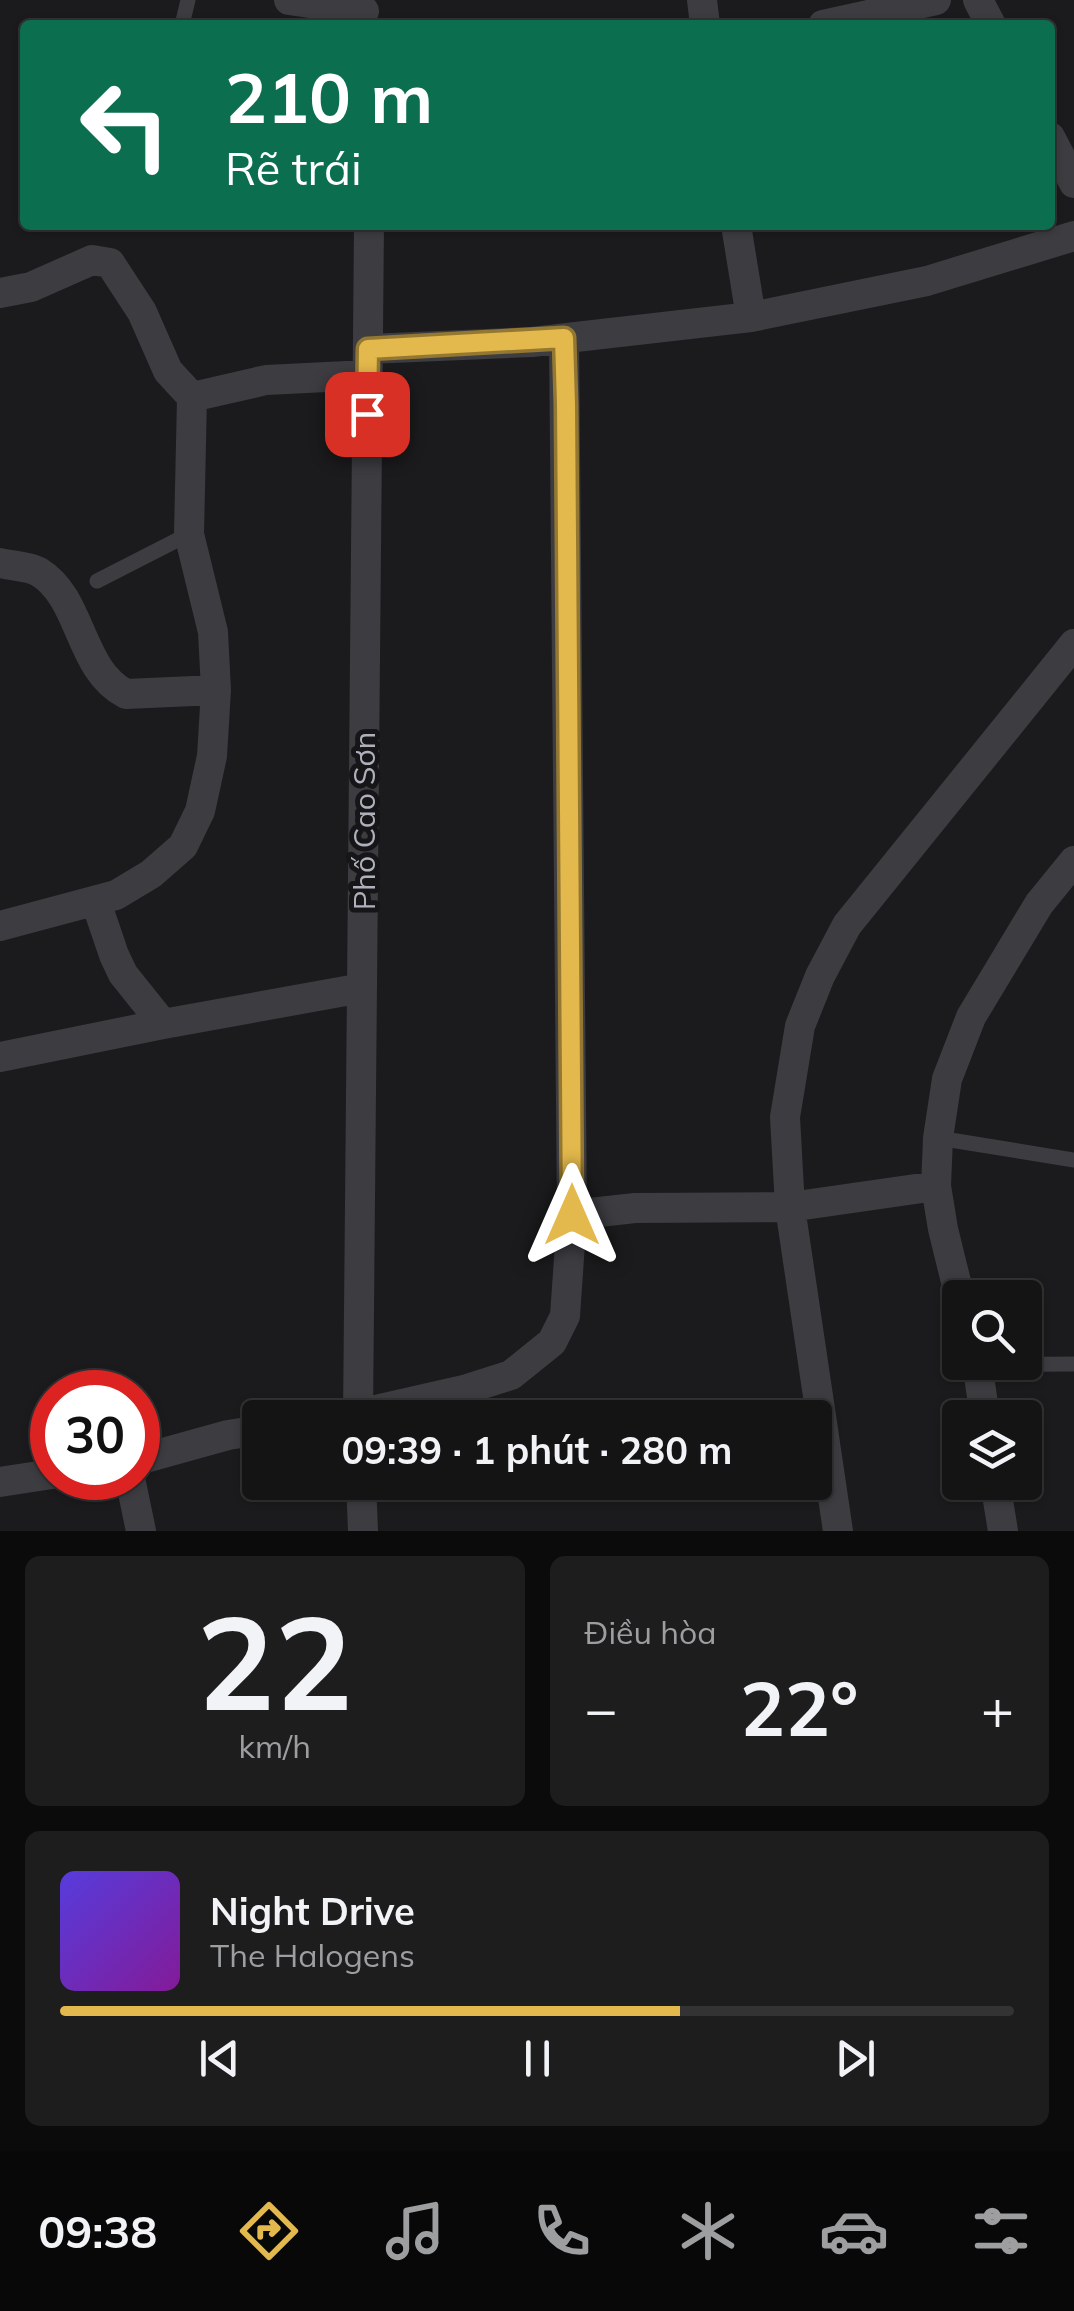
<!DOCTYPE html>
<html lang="vi">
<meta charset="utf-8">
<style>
:root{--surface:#141415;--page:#1d1d1e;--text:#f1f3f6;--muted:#9d9ea0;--line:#333334;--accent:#e3b84c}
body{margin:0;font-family:Mulish,sans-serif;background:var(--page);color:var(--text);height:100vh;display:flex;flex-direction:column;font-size:38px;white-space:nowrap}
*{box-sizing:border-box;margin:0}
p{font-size:32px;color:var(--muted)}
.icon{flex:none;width:55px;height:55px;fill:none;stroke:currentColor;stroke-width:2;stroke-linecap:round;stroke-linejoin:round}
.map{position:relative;height:1531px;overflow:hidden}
.panel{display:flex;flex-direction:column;gap:25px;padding:25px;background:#0b0b0c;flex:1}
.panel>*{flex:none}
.banner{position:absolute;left:20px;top:20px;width:1035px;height:210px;border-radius:10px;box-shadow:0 2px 8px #0004,0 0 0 2px var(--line);background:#0b6e4f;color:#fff;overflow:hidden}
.tools{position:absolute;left:942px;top:1280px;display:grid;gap:20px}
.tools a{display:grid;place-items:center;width:100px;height:100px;border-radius:10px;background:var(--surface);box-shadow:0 2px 8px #0004,0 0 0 2px var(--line);font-size:50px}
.speed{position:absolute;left:30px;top:1370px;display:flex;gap:20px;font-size:50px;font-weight:700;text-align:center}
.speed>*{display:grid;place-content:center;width:130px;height:130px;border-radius:50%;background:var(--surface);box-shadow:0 2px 8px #0004,0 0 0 2px var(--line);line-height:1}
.speed .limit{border:15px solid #d22;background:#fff;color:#111}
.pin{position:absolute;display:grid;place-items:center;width:85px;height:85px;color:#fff;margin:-42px;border-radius:20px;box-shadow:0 5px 15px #0006}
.me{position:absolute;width:110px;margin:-55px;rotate:0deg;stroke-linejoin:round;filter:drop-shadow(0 0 8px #0008)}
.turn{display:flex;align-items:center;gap:35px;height:210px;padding:0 40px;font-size:45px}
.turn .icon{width:130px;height:130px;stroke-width:2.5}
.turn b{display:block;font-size:70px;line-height:85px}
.big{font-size:75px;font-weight:700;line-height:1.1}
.panel .tile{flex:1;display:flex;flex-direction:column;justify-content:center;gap:15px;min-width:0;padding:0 35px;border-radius:15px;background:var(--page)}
.panel .dial{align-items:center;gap:0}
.dial b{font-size:130px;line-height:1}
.song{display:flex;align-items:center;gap:30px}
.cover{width:120px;height:120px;border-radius:15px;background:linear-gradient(135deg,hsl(250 70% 55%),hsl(290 70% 35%))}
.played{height:10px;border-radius:5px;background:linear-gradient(90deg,var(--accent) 65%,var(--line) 65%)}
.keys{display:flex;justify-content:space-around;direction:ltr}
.heat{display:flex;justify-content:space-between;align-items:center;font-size:55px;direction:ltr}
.panel .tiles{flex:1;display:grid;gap:25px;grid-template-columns:1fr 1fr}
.tile:last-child{grid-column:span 2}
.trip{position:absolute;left:242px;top:1400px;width:590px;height:100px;border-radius:10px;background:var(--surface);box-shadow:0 2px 8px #0004,0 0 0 2px var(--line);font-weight:700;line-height:100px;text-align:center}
.tabs{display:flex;height:160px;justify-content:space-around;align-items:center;background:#080808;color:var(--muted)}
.tabs .icon{width:70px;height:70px}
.tabs .selected{color:var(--accent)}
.tabs b{font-size:45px;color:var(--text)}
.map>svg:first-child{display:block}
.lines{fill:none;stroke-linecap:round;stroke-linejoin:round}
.lane{stroke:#3c3c41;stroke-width:15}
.street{stroke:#3c3c41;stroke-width:30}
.route-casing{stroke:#947831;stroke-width:25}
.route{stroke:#e3b84c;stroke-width:18}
.labels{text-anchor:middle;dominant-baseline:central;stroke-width:10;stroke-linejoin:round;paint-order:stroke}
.street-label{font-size:30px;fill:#aeb1bb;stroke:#161517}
</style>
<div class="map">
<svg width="1074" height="1531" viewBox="0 0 1074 1531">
<rect width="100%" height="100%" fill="#1b1a1c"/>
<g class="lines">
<path class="lane" d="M182 25 188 0
M97 581 189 534
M938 1138 1074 1160
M977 1365 1074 1364"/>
<path class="street" d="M289 0 364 11
M702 0 705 25
M978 0 991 25
M823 25 936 0
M1050 137 1074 183
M736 225 751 317
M0 293 31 287 92 260 110 263 142 312 168 371 192 397 189 534 213 632 216 690 212 756 200 811 183 846 151 874 116 895 0 926
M368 349 532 342 751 317 927 281 1074 236
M192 397 266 380 367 375
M0 563C12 566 28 566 39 572 83 599 78 669 126 694L216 690
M96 902 114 955 123 974 163 1024
M0 1057 163 1024 362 988
M572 1215 635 1208 790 1207 936 1186
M960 1298 943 1229 936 1186 938 1138 947 1079 971 1017 1039 904 1074 861
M977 1362 985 1418
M341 1418 464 1390 511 1375 552 1342 565 1316 572 1215 564 339
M358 1418 369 225
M138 1460 228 1435 260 1430
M130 1478 141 1531
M0 1482 52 1474
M361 1482 363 1531
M995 1482 1003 1531
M838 1531 790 1207 785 1117 800 1026 820 976 847 925 1074 644"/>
</g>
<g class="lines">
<defs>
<path id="route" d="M367 414 368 349 564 338 566 404 572 1215"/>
</defs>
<use href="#route" class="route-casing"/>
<use href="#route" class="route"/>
</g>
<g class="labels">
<g class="street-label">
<text transform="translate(364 821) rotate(-90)">Phố Cao Sơn</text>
</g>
</g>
</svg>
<div class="tools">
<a><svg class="icon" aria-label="search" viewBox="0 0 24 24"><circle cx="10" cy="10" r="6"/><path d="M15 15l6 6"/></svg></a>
<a><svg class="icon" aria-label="layers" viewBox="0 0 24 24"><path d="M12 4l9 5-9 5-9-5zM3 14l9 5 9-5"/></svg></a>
</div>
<div class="speed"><div class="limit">30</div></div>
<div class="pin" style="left:367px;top:414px;background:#d93025"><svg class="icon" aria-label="arrive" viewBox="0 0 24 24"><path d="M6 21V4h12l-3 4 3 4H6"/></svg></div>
<svg class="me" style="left:572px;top:1215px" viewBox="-20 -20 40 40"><path d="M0-17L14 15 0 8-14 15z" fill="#e3b84c" stroke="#fff" stroke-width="4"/></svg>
<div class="trip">09:39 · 1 phút · 280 m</div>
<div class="banner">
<div class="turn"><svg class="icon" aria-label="left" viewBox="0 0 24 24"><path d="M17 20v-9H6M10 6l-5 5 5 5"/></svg><div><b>210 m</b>Rẽ trái</div></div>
</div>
</div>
<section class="panel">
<div class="tiles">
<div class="tile dial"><b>22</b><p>km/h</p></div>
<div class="tile"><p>Điều hòa</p>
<div class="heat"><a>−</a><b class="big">22°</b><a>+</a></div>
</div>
<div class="tile">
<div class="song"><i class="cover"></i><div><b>Night Drive</b><p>The Halogens</p></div></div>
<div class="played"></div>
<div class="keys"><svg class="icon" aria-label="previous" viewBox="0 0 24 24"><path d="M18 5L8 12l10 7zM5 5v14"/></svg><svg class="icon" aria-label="pause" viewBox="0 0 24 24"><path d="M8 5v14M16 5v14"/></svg><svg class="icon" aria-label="next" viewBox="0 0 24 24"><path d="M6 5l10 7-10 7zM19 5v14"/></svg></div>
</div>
</div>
</section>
<nav class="tabs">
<b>09:38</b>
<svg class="icon selected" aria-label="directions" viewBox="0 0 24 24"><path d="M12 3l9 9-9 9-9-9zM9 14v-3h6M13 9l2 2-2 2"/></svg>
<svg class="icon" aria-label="music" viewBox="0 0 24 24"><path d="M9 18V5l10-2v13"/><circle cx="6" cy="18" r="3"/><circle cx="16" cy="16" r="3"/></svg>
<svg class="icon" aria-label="phone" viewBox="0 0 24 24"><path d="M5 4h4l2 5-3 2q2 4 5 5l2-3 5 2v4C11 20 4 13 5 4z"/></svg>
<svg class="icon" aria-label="climate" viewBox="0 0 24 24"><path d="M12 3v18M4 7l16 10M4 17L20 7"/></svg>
<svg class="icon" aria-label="car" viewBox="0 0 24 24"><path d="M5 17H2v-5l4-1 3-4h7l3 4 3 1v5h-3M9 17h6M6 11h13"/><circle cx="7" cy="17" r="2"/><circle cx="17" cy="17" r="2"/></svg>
<svg class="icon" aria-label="filters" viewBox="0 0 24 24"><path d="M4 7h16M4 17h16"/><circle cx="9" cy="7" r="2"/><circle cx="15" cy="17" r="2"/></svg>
</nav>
